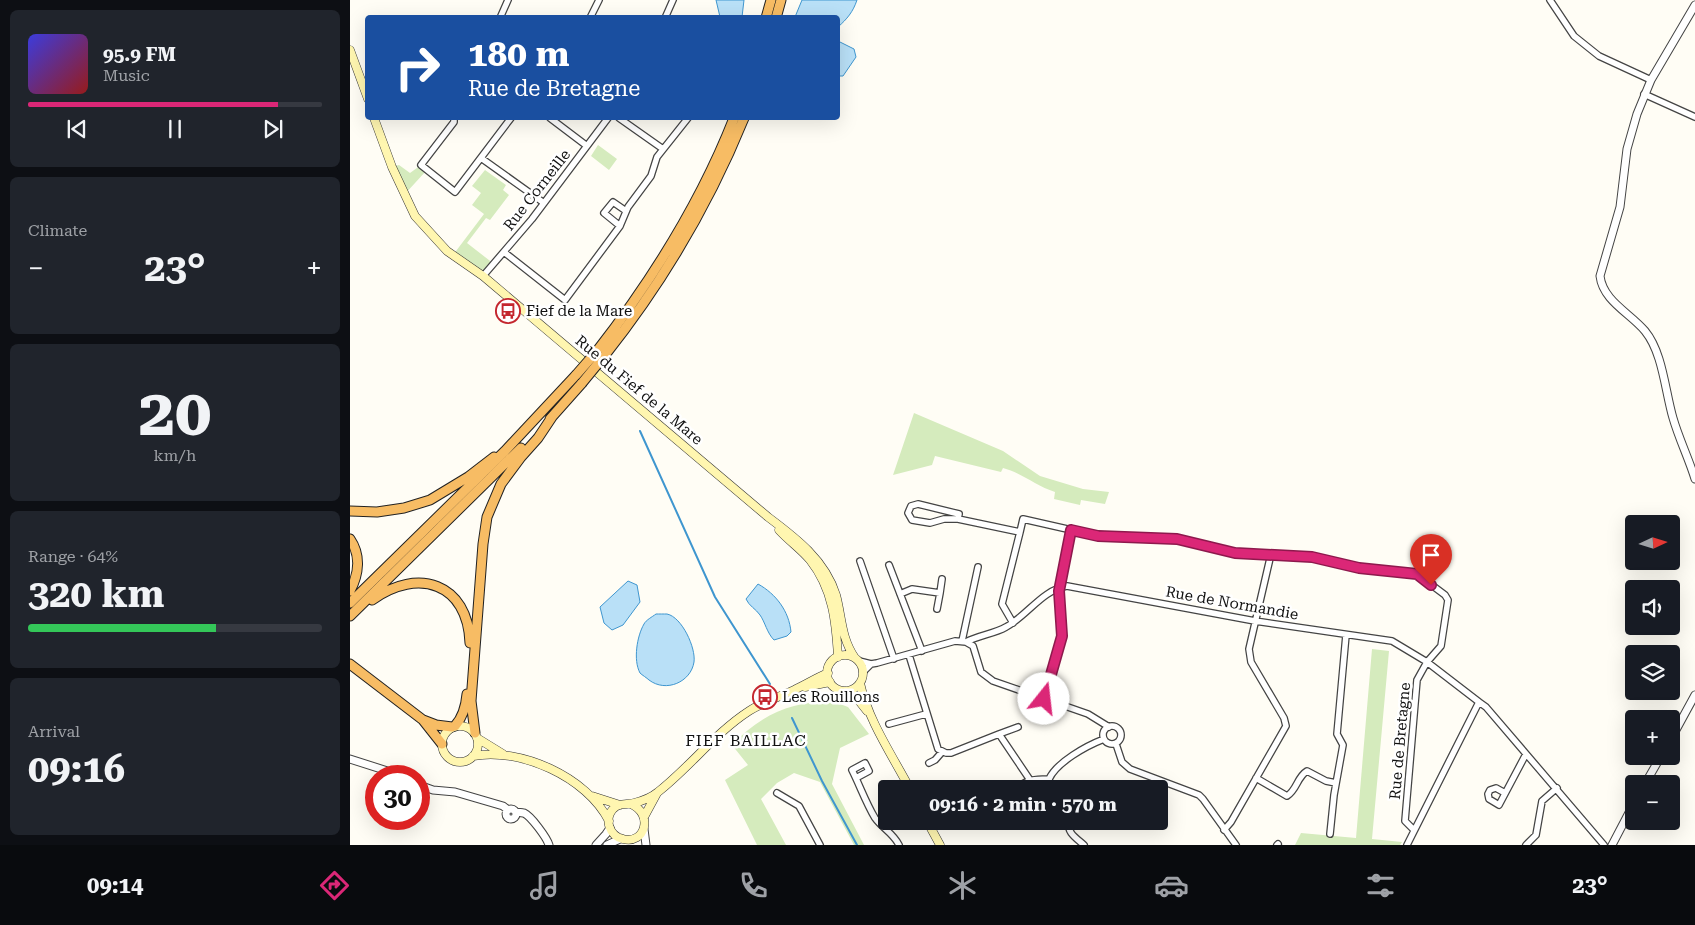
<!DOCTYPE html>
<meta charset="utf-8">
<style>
:root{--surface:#171b24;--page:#20242c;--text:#f1f3f6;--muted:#9ea1a6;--line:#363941;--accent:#db2777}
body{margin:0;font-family:"Roboto Serif",serif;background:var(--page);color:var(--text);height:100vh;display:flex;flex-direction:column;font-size:19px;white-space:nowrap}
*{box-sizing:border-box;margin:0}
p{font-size:16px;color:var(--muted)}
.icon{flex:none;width:28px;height:28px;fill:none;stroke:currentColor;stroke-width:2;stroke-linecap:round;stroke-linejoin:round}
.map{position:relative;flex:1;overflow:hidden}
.sheet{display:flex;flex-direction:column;gap:10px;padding:10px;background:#0d0f14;width:350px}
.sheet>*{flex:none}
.banner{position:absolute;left:15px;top:15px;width:475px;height:105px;border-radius:5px;box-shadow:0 5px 20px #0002;background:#1a4fa0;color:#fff;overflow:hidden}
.needle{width:32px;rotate:86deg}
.fabs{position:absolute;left:1275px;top:515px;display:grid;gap:10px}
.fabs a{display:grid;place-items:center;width:55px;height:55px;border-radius:5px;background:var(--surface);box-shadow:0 5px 20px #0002;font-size:25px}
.speed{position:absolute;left:15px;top:765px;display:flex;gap:10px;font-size:25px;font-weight:700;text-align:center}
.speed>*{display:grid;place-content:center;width:65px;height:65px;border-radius:50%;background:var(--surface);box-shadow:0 5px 20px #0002;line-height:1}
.speed .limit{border:8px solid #d22;background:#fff;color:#111}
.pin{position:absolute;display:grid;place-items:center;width:42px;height:42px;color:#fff;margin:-51px -21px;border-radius:50% 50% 50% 0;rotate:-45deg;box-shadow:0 0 5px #0007}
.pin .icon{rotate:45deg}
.me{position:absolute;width:55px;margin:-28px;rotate:16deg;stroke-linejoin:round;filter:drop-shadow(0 0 4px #0008)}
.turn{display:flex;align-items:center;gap:18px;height:105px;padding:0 20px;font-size:22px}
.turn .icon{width:65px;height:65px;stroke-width:2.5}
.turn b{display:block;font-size:35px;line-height:42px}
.big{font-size:38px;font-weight:700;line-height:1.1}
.sheet .card{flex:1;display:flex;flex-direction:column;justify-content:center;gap:8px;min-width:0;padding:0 18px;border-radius:8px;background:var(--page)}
.sheet .dial{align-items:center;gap:0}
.dial b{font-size:65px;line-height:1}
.song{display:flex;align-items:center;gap:15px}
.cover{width:60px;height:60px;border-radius:8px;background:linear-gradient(135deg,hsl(240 70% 55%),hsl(0 70% 35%))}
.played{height:5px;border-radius:2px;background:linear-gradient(90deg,var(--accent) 85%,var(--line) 85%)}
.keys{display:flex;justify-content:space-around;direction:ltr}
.heat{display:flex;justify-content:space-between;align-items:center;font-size:28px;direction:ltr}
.charge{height:8px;border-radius:4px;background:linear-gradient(90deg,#34c759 64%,var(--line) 0)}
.trip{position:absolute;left:528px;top:780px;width:290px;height:50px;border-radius:5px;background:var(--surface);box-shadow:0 5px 20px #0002;font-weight:700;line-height:50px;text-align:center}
.menu{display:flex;height:80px;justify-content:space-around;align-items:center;background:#090b0e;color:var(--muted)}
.menu .icon{width:35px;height:35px}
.menu .selected{color:var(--accent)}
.menu b{font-size:22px;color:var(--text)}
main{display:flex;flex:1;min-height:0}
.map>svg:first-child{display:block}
.green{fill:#d5ebbd}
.water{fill:#b9e0f7;stroke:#3f96cf}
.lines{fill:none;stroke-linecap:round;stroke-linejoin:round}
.stream{stroke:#3f96cf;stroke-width:2}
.minor-casing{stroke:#444;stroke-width:8}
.tertiary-casing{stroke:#444;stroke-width:9}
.secondary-casing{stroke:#333;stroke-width:9}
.trunk-casing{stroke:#222;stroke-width:11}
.minor{stroke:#fff;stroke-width:5.5}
.tertiary{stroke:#fff;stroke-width:7}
.secondary{stroke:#fff6b0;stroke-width:8}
.trunk{stroke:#f7bc64;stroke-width:9}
.trunk-bridge-casing{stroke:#222;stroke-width:11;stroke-linecap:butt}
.trunk-bridge{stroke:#f7bc64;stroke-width:9}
.route-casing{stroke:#8e194d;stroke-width:12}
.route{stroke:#db2777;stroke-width:9}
.labels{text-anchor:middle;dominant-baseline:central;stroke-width:5;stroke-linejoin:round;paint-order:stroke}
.street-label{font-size:15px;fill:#111;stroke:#fff}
.poi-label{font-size:15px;fill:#111;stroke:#fff;text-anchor:start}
.neighbourhood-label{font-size:16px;letter-spacing:1px;fill:#111;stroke:#fff}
</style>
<main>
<section class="sheet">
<div class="card">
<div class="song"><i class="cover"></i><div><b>95.9 FM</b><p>Music</p></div></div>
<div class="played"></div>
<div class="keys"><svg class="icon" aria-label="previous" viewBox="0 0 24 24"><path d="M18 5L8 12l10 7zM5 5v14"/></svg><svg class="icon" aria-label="pause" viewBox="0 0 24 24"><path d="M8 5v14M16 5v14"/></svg><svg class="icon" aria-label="next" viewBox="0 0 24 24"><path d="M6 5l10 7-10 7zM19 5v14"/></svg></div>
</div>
<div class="card"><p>Climate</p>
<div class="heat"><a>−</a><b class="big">23°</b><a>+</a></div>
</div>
<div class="card dial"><b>20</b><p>km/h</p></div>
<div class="card"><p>Range · 64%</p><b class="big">320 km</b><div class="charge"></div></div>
<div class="card"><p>Arrival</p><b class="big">09:16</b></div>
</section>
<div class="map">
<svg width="1345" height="845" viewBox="0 0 1345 845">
<rect width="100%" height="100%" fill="#fffdf5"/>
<path class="green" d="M248 145 267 159 259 170 241 156Z
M49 165 60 173 71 165 76 171 54 195 42 167Z
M135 170 156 185 153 190 159 195 140 220 136 218 117 243 144 264 133 276 103 255 134 214 122 205 131 193 122 186Z
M564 413 653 451 690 476 733 489 759 492 755 504 731 500 730 505 704 499 705 492C686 486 672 473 653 468L651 472 585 456 582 465 543 475Z
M1022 649 1039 651 1022 839 1052 842 1050 845H945L951 833 1006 838Z
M479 700 498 707 519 734 490 748 482 784 514 845H504L470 782 444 773 427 783 411 799 436 845H407L375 780 398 765 382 745C399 727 420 712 444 706 455 703 468 702 479 700Z"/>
<path class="water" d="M366 0H394L392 17H370Z
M452 0H507C503 12 497 19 488 27V18L445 17Z
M488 41 504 49 506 57 493 76H488Z
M278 581 287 585 290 602 273 625 262 630 254 623 250 607Z
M408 584C426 594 439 611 441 632L437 636 424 640C417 633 415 622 410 615 406 609 399 606 396 599Z
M306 614C309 614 314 614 317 614 332 617 346 648 344 662 341 682 316 693 299 680 297 678 292 675 290 673 283 660 287 636 294 624 296 620 302 617 306 614Z"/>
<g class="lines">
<path class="stream" d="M290 431 365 597 420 684
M442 718 472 781 507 845"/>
<defs>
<path id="minor" d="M1200 0 1224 36 1249 56 1301 80
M150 18 158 0
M240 18 249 0
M315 18 323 0
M1294 94 1345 117
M104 118V122L71 165 105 192 161 118
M200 118 237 146
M269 118 313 149
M131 158 194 203
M270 226 254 213 263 202 276 211
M154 252 215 300 270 226 278 207 301 176 307 157 338 118
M133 276 182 219 258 118
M608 519 609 514 568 504 561 506 558 513 562 520 580 523 594 519H608L670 532 673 519 748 536 827 539 885 553 962 557 1009 568 1067 574 1095 595 1098 600 1091 646 1077 662 1067 680 1055 821 1064 830
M510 561 544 659
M539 565 572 651
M590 593 592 579
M550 594 562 589 590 593 587 609
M663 623 652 604 670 532
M612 641 628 567
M616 642C629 635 644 634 656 627 678 615 692 590 717 586L905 621 1042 641 1077 662 1129 702
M559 655 588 749 596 753H601L649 734 680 780
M509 661 521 664
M513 672 521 664 527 663 605 641 616 642 623 646 631 672 643 681 738 714 759 727
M694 699 712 636 709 591 721 530
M539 724 576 714
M753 735a9 9 0 1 1 18 0a9 9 0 1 1-18 0Z
M649 734 668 727
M766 744 772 762 780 769 849 795 853 799 886 845
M579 763 585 760 592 752
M506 778 519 771 515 763 502 770C510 786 516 803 525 818 532 828 543 833 549 845
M906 778 937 796C947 790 947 777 957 771L976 781 986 783
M668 789C676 778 687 780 699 779
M701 789 699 779C707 762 736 746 754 739
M427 793 449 806 470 845
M1155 793 1146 788 1140 790 1138 794 1139 799 1149 805 1176 754
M718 821C718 834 725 837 734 845
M874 830 881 822 936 726 934 718 901 662 899 649 921 554
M980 834 984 795 993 745 987 734 996 635
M927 845 928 844
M1057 845 1129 702 1136 707 1254 845
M1176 845 1186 835 1192 801 1207 788"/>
<path id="tertiary" d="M1345 5 1301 80 1287 114 1277 149 1270 207 1250 276C1253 301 1280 313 1295 331 1313 353 1315 391 1323 418 1329 439 1339 459 1345 479
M1321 739 1345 695
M0 759 53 776
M1295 784 1311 756
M69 785 83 790 105 792 153 806 158 810
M156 814a5 5 0 1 1 10 0a5 5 0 1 1-10 0Z
M166 812C167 812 173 813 174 813 181 816 197 838 199 845
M294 829 296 845
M246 845 256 834 260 828
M257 845 270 839
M1262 845 1284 803"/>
<path id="secondary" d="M0 50 18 99
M24 118 42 167 65 216 97 251 133 276 418 517C446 538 475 560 486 595 492 617 491 638 505 658
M429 530C439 541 451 549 460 560 483 589 486 622 488 657
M477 673a18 18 0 1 1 36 0a18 18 0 1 1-36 0Z
M510 683C518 720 542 755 560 789
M455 687 480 682
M497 691 506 697 517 711
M92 744a18 18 0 1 1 36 0a18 18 0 1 1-36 0Z
M127 738 153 754
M123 756C170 747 237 777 259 821
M242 796 270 805
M281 804C304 814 295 845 273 839 259 836 254 819 263 809 270 802 276 805 284 803 292 801 302 797 308 792 340 767 365 733 399 711 413 702 429 697 444 690 455 685 466 678 478 673
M294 817 307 793
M577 821 590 845"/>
<path id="trunk" d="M416 18 421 0
M426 18 431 0
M247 351C303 279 351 202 384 118
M255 355C313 282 359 204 394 118
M200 419 232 383
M0 511 27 512 54 508 80 500 118 477 144 457
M0 539C11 555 9 574 0 591
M22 600C68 567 118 583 120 643
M0 603 155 451 226 375
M0 616 171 448
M0 664 73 720 92 744
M73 720 86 725 102 727
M105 726C113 717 116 706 117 694
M125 733 121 701 133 544 137 517 151 484 171 457 188 438 202 417"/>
</defs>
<use href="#minor" class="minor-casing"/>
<use href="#tertiary" class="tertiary-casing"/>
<use href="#secondary" class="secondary-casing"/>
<use href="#trunk" class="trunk-casing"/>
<use href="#minor" class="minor"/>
<use href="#tertiary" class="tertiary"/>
<use href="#secondary" class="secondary"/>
<use href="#trunk" class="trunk"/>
<defs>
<path id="trunk-bridge" d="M226 375 247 351
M232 383 255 355"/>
</defs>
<use href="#trunk-bridge" class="trunk-bridge-casing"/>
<use href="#trunk-bridge" class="trunk-bridge"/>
</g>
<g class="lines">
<defs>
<path id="route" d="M694 699 712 636 709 591 721 530 748 536 827 539 885 553 962 557 1009 568 1067 574 1081 585"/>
</defs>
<use href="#route" class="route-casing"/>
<use href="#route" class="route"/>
</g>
<defs>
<symbol id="bus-ring" viewBox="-11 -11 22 22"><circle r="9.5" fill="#fff" stroke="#c4262e" stroke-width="1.5"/><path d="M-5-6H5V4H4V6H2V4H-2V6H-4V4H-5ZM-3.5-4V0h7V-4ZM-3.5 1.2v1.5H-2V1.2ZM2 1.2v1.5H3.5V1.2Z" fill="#c4262e"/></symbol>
</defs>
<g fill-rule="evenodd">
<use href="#bus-ring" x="144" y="297" width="28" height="28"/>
<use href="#bus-ring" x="401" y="683" width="28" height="28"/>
</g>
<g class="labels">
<g class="street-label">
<text transform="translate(187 190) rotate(-52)">Rue Corneille</text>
<text transform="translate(289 390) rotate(40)">Rue du Fief de la Mare</text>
<text transform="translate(882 603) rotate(10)">Rue de Normandie</text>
<text transform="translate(1050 741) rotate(-85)">Rue de Bretagne</text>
</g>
<g class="poi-label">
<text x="176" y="311">Fief de la Mare</text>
<text x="432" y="697">Les Rouillons</text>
</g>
<g class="neighbourhood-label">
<text x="396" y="740">FIEF BAILLAC</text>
</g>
</g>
</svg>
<div class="fabs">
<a><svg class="needle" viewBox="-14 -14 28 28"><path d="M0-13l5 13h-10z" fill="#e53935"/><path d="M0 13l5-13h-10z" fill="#9ea1a6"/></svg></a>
<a><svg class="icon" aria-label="sound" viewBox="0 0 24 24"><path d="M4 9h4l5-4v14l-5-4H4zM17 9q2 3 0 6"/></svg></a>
<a><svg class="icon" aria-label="layers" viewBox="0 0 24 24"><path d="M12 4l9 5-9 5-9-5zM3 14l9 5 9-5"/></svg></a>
<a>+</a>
<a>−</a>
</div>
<div class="speed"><div class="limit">30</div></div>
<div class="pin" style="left:1081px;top:585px;background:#d93025"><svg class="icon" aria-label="arrive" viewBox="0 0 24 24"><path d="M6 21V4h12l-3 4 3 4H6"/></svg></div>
<svg class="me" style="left:694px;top:699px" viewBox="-20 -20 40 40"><circle r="19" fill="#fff"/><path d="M0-13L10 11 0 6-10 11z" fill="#db2777"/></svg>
<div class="trip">09:16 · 2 min · 570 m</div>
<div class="banner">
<div class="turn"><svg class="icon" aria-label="right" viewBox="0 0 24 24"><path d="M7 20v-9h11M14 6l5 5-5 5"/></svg><div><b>180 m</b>Rue de Bretagne</div></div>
</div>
</div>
</main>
<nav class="menu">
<b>09:14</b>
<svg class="icon selected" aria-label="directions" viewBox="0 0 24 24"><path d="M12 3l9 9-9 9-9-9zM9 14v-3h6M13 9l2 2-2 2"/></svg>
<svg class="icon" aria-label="music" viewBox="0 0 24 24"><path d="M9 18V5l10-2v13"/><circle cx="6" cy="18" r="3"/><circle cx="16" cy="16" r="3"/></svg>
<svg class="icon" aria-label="phone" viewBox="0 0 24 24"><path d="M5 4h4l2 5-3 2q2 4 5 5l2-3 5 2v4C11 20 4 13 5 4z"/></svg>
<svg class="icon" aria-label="climate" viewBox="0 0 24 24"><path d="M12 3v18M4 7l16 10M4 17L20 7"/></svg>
<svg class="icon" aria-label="car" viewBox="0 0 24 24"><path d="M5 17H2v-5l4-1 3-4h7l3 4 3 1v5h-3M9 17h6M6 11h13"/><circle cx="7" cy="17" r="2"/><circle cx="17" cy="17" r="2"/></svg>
<svg class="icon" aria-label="filters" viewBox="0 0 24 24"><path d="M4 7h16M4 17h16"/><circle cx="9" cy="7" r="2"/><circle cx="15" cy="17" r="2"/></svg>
<b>23°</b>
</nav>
